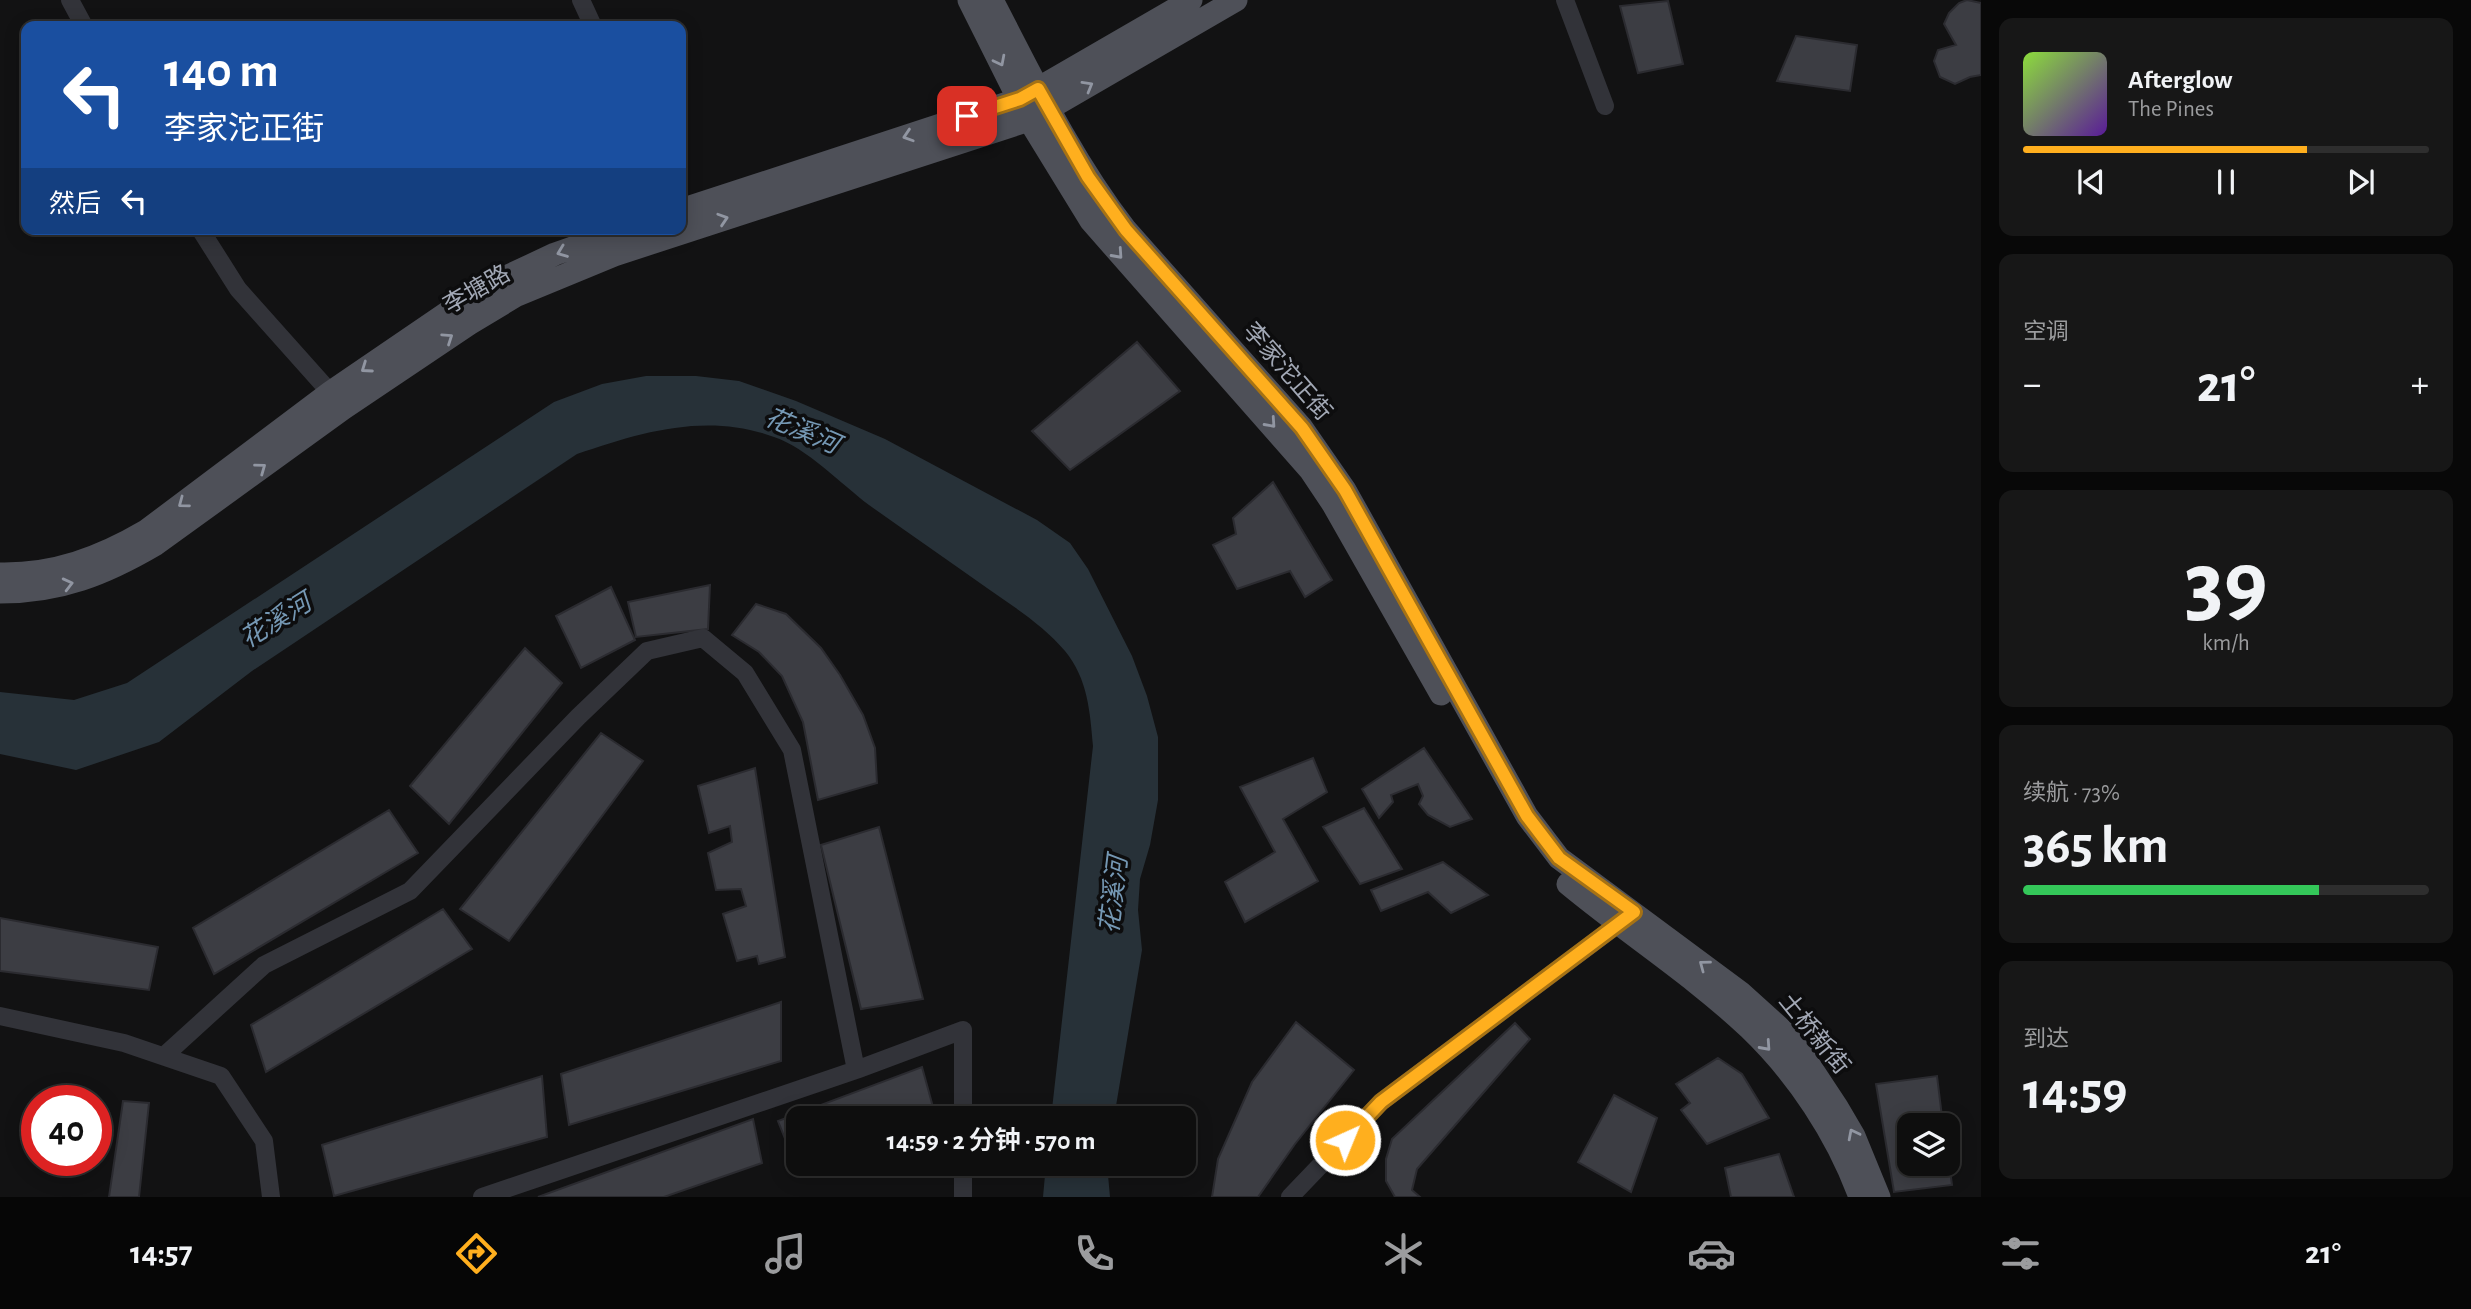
<!DOCTYPE html>
<html lang="zh">
<meta charset="utf-8">
<style>
:root{--surface:#0e0e0e;--page:#171717;--text:#f1f3f6;--muted:#9b9c9e;--line:#2e2e2e;--accent:#ffaf1e}
body{margin:0;font-family:"Alegreya Sans","Noto Sans SC",sans-serif;background:var(--page);color:var(--text);height:100vh;display:flex;flex-direction:column;font-size:26px;white-space:nowrap}
*{box-sizing:border-box;margin:0}
p{font-size:23px;color:var(--muted)}
.icon{flex:none;width:38px;height:38px;fill:none;stroke:currentColor;stroke-width:2;stroke-linecap:round;stroke-linejoin:round}
.map{position:relative;flex:1;overflow:hidden}
.drawer{display:flex;flex-direction:column;gap:18px;padding:18px;background:#080808;width:490px}
.drawer>*{flex:none}
.top-card{position:absolute;left:21px;top:21px;width:665px;height:214px;border-radius:14px;box-shadow:0 4px 18px #0003,0 0 0 2px var(--line);background:#1a4fa0;color:#fff;overflow:hidden}
.controls{position:absolute;left:1897px;top:1113px;display:grid;gap:14px}
.controls a{display:grid;place-items:center;width:63px;height:63px;border-radius:14px;background:var(--surface);box-shadow:0 4px 18px #0003,0 0 0 2px var(--line);font-size:35px}
.speed{position:absolute;left:21px;top:1085px;display:flex;gap:14px;font-size:35px;font-weight:700;text-align:center}
.speed>*{display:grid;place-content:center;width:91px;height:91px;border-radius:50%;background:var(--surface);box-shadow:0 4px 18px #0003,0 0 0 2px var(--line);line-height:1}
.speed .limit{border:10px solid #d22;background:#fff;color:#111}
.pin{position:absolute;display:grid;place-items:center;width:60px;height:60px;color:#fff;margin:-30px;border-radius:14px;box-shadow:0 4px 10px #0006}
.me{position:absolute;width:77px;margin:-38px;rotate:44deg;stroke-linejoin:round;filter:drop-shadow(0 0 5px #0008)}
.turn{display:flex;align-items:center;gap:24px;height:147px;padding:0 28px;font-size:32px}
.turn .icon{width:91px;height:91px;stroke-width:2.5}
.turn b{display:block;font-size:49px;line-height:60px}
.then{display:flex;align-items:center;height:66px;padding:0 28px;background:#0003;gap:14px;font-size:26px}
.big{font-size:52px;font-weight:600;line-height:1.1}
.drawer .card{flex:1;display:flex;flex-direction:column;justify-content:center;gap:10px;min-width:0;padding:0 24px;border-radius:14px;background:var(--page)}
.drawer .dial{align-items:center;gap:0}
.dial b{font-size:91px;line-height:1}
.song{display:flex;align-items:center;gap:21px}
.cover{width:84px;height:84px;border-radius:10px;background:linear-gradient(135deg,hsl(90 70% 55%),hsl(270 70% 35%))}
.played{height:7px;border-radius:4px;background:linear-gradient(90deg,var(--accent) 70%,var(--line) 70%)}
.keys{display:flex;justify-content:space-around;direction:ltr}
.heat{display:flex;justify-content:space-between;align-items:center;font-size:38px;direction:ltr}
.charge{height:10px;border-radius:5px;background:linear-gradient(90deg,#34c759 73%,var(--line) 0)}
.trip{position:absolute;left:786px;top:1106px;width:410px;height:70px;border-radius:14px;background:var(--surface);box-shadow:0 4px 18px #0003,0 0 0 2px var(--line);font-weight:600;line-height:70px;text-align:center}
.tab-bar{display:flex;height:112px;justify-content:space-around;align-items:center;background:#060606;color:var(--muted)}
.tab-bar .icon{width:49px;height:49px}
.tab-bar .on{color:var(--accent)}
.tab-bar b{font-size:32px;color:var(--text)}
main{display:flex;flex:1;min-height:0}
.map>svg:first-child{display:block}
.water{fill:#273138}
.building{fill:#3c3d43;stroke:#2b2b30;stroke-width:2}
.lines{fill:none;stroke-linecap:round;stroke-linejoin:round}
.minor{stroke:#323339;stroke-width:18}
.major{stroke:#4e5058;stroke-width:23}
.oneway{stroke:#9196a2}
.route-casing{stroke:#a67214;stroke-width:18}
.route{stroke:#ffaf1e;stroke-width:12}
.labels{text-anchor:middle;dominant-baseline:central;stroke-width:7;stroke-linejoin:round;paint-order:stroke}
.street-label{font-size:24px;fill:#a2a8b5;stroke:#0d0d0e}
.water-label{font-size:26px;font-style:italic;fill:#7598b4;stroke:#0d0d0e}
</style>
<main>
<div class="map">
<svg width="1981" height="1197" viewBox="0 0 1981 1197">
<rect width="100%" height="100%" fill="#121213"/>
<path class="water" d="M646 376H696L739 381 796 401 885 439 1037 520 1070 543 1088 569 1132 656 1147 696 1158 737V800L1150 845 1140 879 1138 910 1142 950 1114 1118H1051L1093 746C1090 712 1088 679 1065 651 1043 625 1014 607 987 588 948 560 908 533 869 505 841 484 807 448 774 437 707 412 641 432 577 454L252 671 159 742 76 770 0 754V692L74 700 127 683 554 402 602 384Z
M1046 1164H1107L1110 1197H1043Z"/>
<path class="building" d="M1967 0 1981 3V75L1970 77 1955 84 1940 77 1934 61 1938 50 1956 45 1944 24 1949 13 1959 3Z
M1668 1 1683 64 1638 73 1620 6Z
M1796 36 1857 45 1850 91 1777 81Z
M1137 342 1180 391 1070 470 1032 431Z
M1273 482 1332 580 1305 597 1290 571 1237 589 1213 545 1236 534 1233 518Z
M710 585 708 629 636 637 628 602Z
M611 587 635 640 581 668 556 616Z
M756 604 786 614 821 648 840 675 863 715 875 748 877 783 818 800 803 722 782 676 759 652 732 635Z
M525 648 562 683 449 824 410 786Z
M601 733 643 761 509 941 460 909Z
M1424 748 1472 819 1450 827 1428 815 1419 804 1423 796 1418 784 1391 795 1393 802 1379 818 1362 789Z
M1313 758 1327 792 1283 819 1318 881 1245 922 1225 882 1275 852 1240 787Z
M755 768 785 957 759 964 757 956 737 961 723 914 746 906 741 889 716 890 708 853 732 842 730 826 709 833 698 786Z
M1364 808 1402 869 1360 884 1323 827Z
M389 810 418 853 214 974 193 928Z
M879 827 923 999 861 1009 821 845Z
M1443 862 1488 895 1451 913 1428 892 1381 911 1371 890Z
M443 909 472 949 266 1072 251 1025Z
M0 918 158 947 149 990 0 971Z
M781 1002V1061L569 1125 561 1074Z
M1296 1022 1354 1070 1295 1144 1258 1197H1212L1218 1159 1252 1082Z
M1515 1023 1530 1039 1417 1169 1412 1190 1420 1197H1395L1386 1181V1159L1392 1139Z
M1718 1058 1742 1074 1769 1118 1707 1144 1681 1110 1690 1103 1676 1084Z
M922 1067 936 1118H889L884 1106 862 1114 863 1118H798V1137L786 1141 778 1121Z
M542 1076 547 1137 334 1196 322 1145Z
M1937 1076 1943 1125H1909V1164H1948V1155L1952 1185 1894 1192 1876 1084Z
M1614 1095 1657 1118 1631 1192 1578 1162Z
M123 1101 149 1103 139 1197H109Z
M753 1119 762 1163 664 1197H538Z
M1779 1154 1794 1197H1731L1725 1168Z
M813 1164H836L815 1172Z"/>
<g class="lines">
<path class="minor" d="M70 0 84 26
M581 0 593 26
M1565 0 1605 106
M200 229 238 289 337 400
M0 1016 124 1043 221 1076 264 1141 271 1197
M164 1056 264 965 410 891 578 717 647 651 703 638 745 673 792 750 856 1070
M963 1164V1197
M482 1197 856 1070 963 1030V1118
M1290 1197 1381 1102 1629 916"/>
<path class="major" d="M969 0 1029 120 1091 221 1311 471 1333 504 1441 694
M992 0C1033 79 1071 159 1126 230L1302 428 1345 490 1527 816 1559 858 1741 993 1782 1030 1802 1054 1837 1107 1854 1136 1879 1197
M681 210 1020 99 1191 0
M0 574C54 575 100 558 146 531L331 392 460 304 506 277 555 254 626 229
M0 592C60 592 105 574 156 544L344 408 469 324 517 295 614 255 1029 120 1236 0
M1568 884C1627 933 1693 975 1749 1028 1797 1074 1837 1134 1860 1197"/>
</g>
<defs><path id="oneway-chevron" d="M-2-3.5L2.5 0L-2 3.5" fill="none" stroke-width="1.6" stroke-linecap="round" stroke-linejoin="round" transform="scale(1.75)"/></defs>
<g class="oneway">
<use href="#oneway-chevron" transform="translate(1000 61) rotate(63)"/>
<use href="#oneway-chevron" transform="translate(1088 86) rotate(-30)"/>
<use href="#oneway-chevron" transform="translate(908 136) rotate(162)"/>
<use href="#oneway-chevron" transform="translate(723 219) rotate(-18)"/>
<use href="#oneway-chevron" transform="translate(562 252) rotate(159)"/>
<use href="#oneway-chevron" transform="translate(1118 254) rotate(48)"/>
<use href="#oneway-chevron" transform="translate(448 338) rotate(-34)"/>
<use href="#oneway-chevron" transform="translate(366 368) rotate(145)"/>
<use href="#oneway-chevron" transform="translate(1271 423) rotate(48)"/>
<use href="#oneway-chevron" transform="translate(261 468) rotate(-36)"/>
<use href="#oneway-chevron" transform="translate(183 503) rotate(143)"/>
<use href="#oneway-chevron" transform="translate(68 584) rotate(-14)"/>
<use href="#oneway-chevron" transform="translate(1704 965) rotate(-143)"/>
<use href="#oneway-chevron" transform="translate(1766 1046) rotate(48)"/>
<use href="#oneway-chevron" transform="translate(1853 1134) rotate(-117)"/>
</g>
<g class="lines">
<defs>
<path id="route" d="M967 116 1020 99 1038 89 1088 177 1126 230 1302 428 1345 490 1527 816 1559 858 1634 912 1381 1102 1345 1140"/>
</defs>
<use href="#route" class="route-casing"/>
<use href="#route" class="route"/>
</g>
<g class="labels">
<g class="street-label">
<text transform="translate(477 290) rotate(-30)">李塘路</text>
<text transform="translate(1287 372) rotate(49)">李家沱正街</text>
<text transform="translate(1814 1034) rotate(51)">土桥新街</text>
</g>
<g class="water-label">
<text transform="translate(802 431) rotate(23)">花溪河</text>
<text transform="translate(276 621) rotate(-32)">花溪河</text>
<text transform="translate(1114 895) rotate(-83)">花溪河</text>
</g>
</g>
</svg>
<div class="controls">
<a><svg class="icon" aria-label="layers" viewBox="0 0 24 24"><path d="M12 4l9 5-9 5-9-5zM3 14l9 5 9-5"/></svg></a>
</div>
<div class="speed"><div class="limit">40</div></div>
<div class="pin" style="left:967px;top:116px;background:#d93025"><svg class="icon" aria-label="arrive" viewBox="0 0 24 24"><path d="M6 21V4h12l-3 4 3 4H6"/></svg></div>
<svg class="me" style="left:1345px;top:1140px" viewBox="-20 -20 40 40"><circle r="17" fill="#ffaf1e" stroke="#fff" stroke-width="3"/><path d="M0-11L8 9 0 5-8 9z" fill="#fff"/></svg>
<div class="trip">14:59 · 2 分钟 · 570 m</div>
<div class="top-card">
<div class="turn"><svg class="icon" aria-label="left" viewBox="0 0 24 24"><path d="M17 20v-9H6M10 6l-5 5 5 5"/></svg><div><b>140 m</b>李家沱正街</div></div>
<div class="then">然后<svg class="icon" aria-label="left" viewBox="0 0 24 24"><path d="M17 20v-9H6M10 6l-5 5 5 5"/></svg></div>
</div>
</div>
<section class="drawer">
<div class="card">
<div class="song"><i class="cover"></i><div><b>Afterglow</b><p>The Pines</p></div></div>
<div class="played"></div>
<div class="keys"><svg class="icon" aria-label="previous" viewBox="0 0 24 24"><path d="M18 5L8 12l10 7zM5 5v14"/></svg><svg class="icon" aria-label="pause" viewBox="0 0 24 24"><path d="M8 5v14M16 5v14"/></svg><svg class="icon" aria-label="next" viewBox="0 0 24 24"><path d="M6 5l10 7-10 7zM19 5v14"/></svg></div>
</div>
<div class="card"><p>空调</p>
<div class="heat"><a>−</a><b class="big">21°</b><a>+</a></div>
</div>
<div class="card dial"><b>39</b><p>km/h</p></div>
<div class="card"><p>续航 · 73%</p><b class="big">365 km</b><div class="charge"></div></div>
<div class="card"><p>到达</p><b class="big">14:59</b></div>
</section>
</main>
<nav class="tab-bar">
<b>14:57</b>
<svg class="icon on" aria-label="directions" viewBox="0 0 24 24"><path d="M12 3l9 9-9 9-9-9zM9 14v-3h6M13 9l2 2-2 2"/></svg>
<svg class="icon" aria-label="music" viewBox="0 0 24 24"><path d="M9 18V5l10-2v13"/><circle cx="6" cy="18" r="3"/><circle cx="16" cy="16" r="3"/></svg>
<svg class="icon" aria-label="phone" viewBox="0 0 24 24"><path d="M5 4h4l2 5-3 2q2 4 5 5l2-3 5 2v4C11 20 4 13 5 4z"/></svg>
<svg class="icon" aria-label="climate" viewBox="0 0 24 24"><path d="M12 3v18M4 7l16 10M4 17L20 7"/></svg>
<svg class="icon" aria-label="car" viewBox="0 0 24 24"><path d="M5 17H2v-5l4-1 3-4h7l3 4 3 1v5h-3M9 17h6M6 11h13"/><circle cx="7" cy="17" r="2"/><circle cx="17" cy="17" r="2"/></svg>
<svg class="icon" aria-label="filters" viewBox="0 0 24 24"><path d="M4 7h16M4 17h16"/><circle cx="9" cy="7" r="2"/><circle cx="15" cy="17" r="2"/></svg>
<b>21°</b>
</nav>
